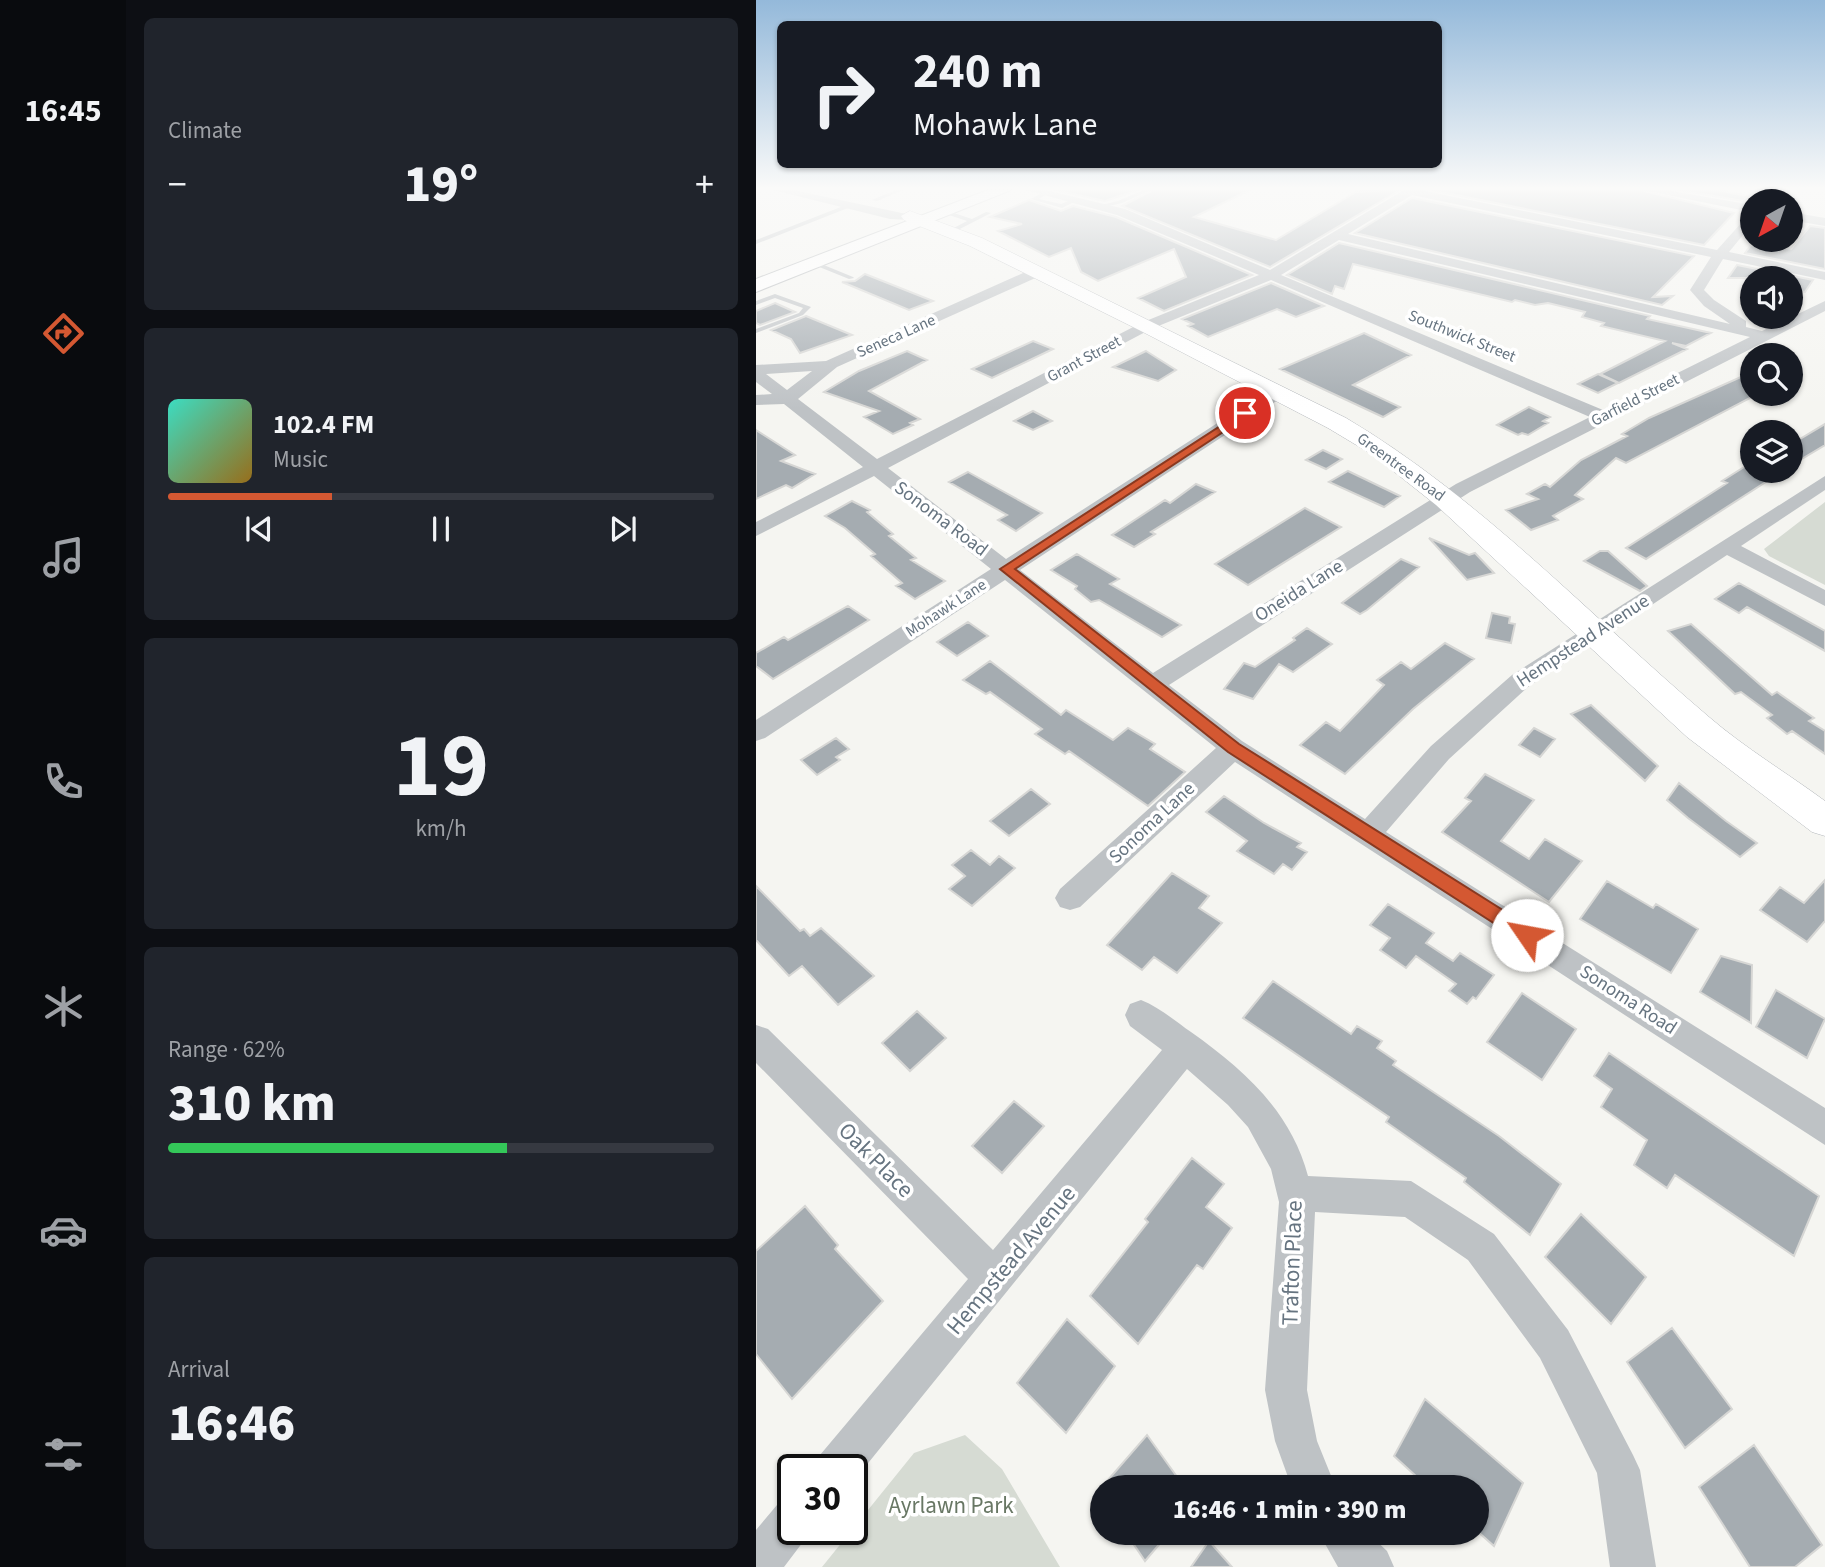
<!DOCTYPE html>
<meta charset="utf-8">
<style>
:root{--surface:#171b24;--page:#20242c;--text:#f1f3f6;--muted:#9ea1a6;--line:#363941;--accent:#d45832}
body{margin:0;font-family:"Source Sans 3",sans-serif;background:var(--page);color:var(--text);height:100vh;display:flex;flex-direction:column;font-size:26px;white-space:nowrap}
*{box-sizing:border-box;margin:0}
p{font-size:23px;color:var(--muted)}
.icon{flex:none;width:38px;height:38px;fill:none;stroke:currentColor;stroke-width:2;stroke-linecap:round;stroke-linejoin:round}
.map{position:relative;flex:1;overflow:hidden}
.sheet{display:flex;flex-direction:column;gap:18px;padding:18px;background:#0d0f14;width:630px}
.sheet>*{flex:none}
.hud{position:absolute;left:21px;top:21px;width:665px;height:147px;border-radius:10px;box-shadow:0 2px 5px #0004;background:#171b24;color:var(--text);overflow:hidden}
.needle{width:46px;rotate:220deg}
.buttons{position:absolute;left:984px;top:189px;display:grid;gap:14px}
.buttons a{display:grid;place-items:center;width:63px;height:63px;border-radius:50%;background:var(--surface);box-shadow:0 2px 5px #0004;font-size:35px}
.speed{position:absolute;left:21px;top:1454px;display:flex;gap:14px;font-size:35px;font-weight:700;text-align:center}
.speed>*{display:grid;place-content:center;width:91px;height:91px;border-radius:50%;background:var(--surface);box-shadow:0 2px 5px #0004;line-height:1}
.speed .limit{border:4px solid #111;border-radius:10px;background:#fff;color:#111}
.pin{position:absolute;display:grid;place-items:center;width:60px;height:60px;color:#fff;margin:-30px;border:4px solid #fff;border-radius:50%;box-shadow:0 2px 7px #0007}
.me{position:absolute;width:77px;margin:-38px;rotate:303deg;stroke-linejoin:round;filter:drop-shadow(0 0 5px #0008)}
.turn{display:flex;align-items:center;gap:24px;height:147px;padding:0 21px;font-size:32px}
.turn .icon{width:91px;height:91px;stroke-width:2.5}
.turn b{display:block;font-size:49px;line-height:60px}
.big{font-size:52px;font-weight:800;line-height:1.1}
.sheet .tile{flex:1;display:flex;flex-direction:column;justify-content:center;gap:10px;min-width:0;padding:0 24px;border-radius:10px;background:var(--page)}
.sheet .dial{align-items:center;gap:0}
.dial b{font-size:91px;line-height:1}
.song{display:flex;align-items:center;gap:21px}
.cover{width:84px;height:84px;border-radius:10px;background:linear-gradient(135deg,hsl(170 70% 55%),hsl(40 70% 35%))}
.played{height:7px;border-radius:4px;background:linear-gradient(90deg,var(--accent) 30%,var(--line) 30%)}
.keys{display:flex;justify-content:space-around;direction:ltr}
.heat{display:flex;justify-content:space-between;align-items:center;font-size:38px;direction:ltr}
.charge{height:10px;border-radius:5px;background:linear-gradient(90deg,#34c759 62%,var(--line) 0)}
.trip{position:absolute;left:334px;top:1475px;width:399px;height:70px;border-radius:35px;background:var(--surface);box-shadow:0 2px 5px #0004;font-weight:800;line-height:70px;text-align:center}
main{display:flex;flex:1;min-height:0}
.tab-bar{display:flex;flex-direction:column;width:126px;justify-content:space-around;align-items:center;background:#090b0e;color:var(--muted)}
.tab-bar .icon{width:49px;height:49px}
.tab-bar .on{color:var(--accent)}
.tab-bar b{font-size:32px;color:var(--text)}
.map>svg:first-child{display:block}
.green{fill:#d6dbd3}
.building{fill:#a5acb1;stroke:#d6d6d4;stroke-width:2}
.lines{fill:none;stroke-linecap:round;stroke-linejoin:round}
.secondary-casing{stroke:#b3b7bb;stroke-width:1}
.primary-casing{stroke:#b2b6b9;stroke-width:2}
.lane{fill:#bec2c5;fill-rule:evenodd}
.street{fill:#bec2c5;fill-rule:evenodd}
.secondary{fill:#fff;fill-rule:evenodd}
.primary{fill:#fff;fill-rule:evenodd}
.route{fill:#d45832;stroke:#8a3920;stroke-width:2}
.labels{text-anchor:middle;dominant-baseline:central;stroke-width:7;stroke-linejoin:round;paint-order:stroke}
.far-street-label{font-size:16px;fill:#667480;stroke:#fff}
.street-label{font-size:19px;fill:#667480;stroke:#fff}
.near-street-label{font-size:23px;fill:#667480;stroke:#fff}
.near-park-label{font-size:23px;fill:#687764;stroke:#fff}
</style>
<main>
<nav class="tab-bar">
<b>16:45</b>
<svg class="icon on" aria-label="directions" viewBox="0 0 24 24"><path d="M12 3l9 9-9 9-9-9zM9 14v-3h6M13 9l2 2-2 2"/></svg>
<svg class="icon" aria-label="music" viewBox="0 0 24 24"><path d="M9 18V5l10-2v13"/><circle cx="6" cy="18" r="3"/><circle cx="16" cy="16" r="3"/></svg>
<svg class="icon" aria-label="phone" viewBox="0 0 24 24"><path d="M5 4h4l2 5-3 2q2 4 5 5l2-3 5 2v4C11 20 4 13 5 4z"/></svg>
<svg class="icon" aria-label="climate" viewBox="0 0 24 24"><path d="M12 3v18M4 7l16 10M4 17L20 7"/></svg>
<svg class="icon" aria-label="car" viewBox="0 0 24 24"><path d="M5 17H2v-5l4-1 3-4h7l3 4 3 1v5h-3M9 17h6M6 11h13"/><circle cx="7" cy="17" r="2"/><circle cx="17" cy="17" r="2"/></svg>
<svg class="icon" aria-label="filters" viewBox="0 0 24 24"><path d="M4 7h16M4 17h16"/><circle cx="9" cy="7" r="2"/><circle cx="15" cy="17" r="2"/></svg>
</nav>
<section class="sheet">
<div class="tile"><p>Climate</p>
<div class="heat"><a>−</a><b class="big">19°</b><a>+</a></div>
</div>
<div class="tile">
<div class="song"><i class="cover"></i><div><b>102.4 FM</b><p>Music</p></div></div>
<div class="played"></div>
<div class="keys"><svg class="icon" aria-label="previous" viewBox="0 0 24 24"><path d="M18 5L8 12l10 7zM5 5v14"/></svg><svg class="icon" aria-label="pause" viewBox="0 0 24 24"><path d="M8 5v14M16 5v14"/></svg><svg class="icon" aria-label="next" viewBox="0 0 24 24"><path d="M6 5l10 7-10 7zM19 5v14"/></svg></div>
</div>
<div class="tile dial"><b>19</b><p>km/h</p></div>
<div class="tile"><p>Range · 62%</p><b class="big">310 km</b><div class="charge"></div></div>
<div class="tile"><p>Arrival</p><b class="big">16:46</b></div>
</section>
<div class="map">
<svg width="1069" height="1567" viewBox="0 0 1069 1567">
<rect width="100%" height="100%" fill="#f5f5f1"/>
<path class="green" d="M1069 502V585L1013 556 1008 549Z
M209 1435 246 1469 304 1567H66L158 1453Z"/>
<path class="building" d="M299 190H382L349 201Z
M397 190H494L438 217 520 240 600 192 644 190 514 267 366 206Z
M675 190H884L978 213 948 245Z
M923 190H960L992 196 987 201Z
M656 198 938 256 897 297 917 296 906 305 599 233Z
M273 200 305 211 317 206 360 217 496 275 408 311 382 298 430 277 418 249 342 281 325 272 315 248 293 257 242 231 266 224 234 217Z
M1054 226 1069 228V269L989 253 995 245 1008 249 1014 245 1035 249Z
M583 243 894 316 891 319 955 333 930 346 916 343 931 349 863 383 844 374 909 341 845 326 848 323 826 317 829 312 792 303 779 305 759 300 756 302 597 264 588 289 579 286 576 294 531 275Z
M981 265 1057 280 1049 292 1034 289V278H972Z
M109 274 177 301 153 310 86 282 99 281Z
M515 283 568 306 540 317 521 309 452 337 432 326 437 324 426 319Z
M19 303 39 312 4 325 0 323V311Z
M50 316 96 335 44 353 35 339 15 330Z
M608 333 655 355 597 385 644 407 627 417 524 369Z
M277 341 297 349 236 378 216 369Z
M151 351 171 360 113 391 164 419 154 423 157 425 137 434 108 417 123 411 68 392 103 371Z
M390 351 420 370 402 381 357 367Z
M996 372V397L870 463 860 458 819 495 827 499 797 516 802 520 775 530 750 510 782 499 771 494 789 484 794 487 825 460 871 436 866 434 893 418Z
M842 374 862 383 842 393 822 384Z
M773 407 794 417 787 421 792 423 772 435 766 433 762 435 741 425Z
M277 411 296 421 277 430 258 421Z
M1069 424V445L1034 466V445Z
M0 430 39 455 25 461 59 474 36 488 30 485 0 499Z
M567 450 586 459 570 469 550 460Z
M996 462V471H1027L890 559 870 548 971 483 966 481Z
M592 471 644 496 628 507 573 482Z
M212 472 286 513 260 531 242 520 251 515 193 482Z
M440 484 459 492 395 532 399 534 378 547 356 535 409 500 414 503Z
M96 501 114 510 111 512 137 534 133 536 160 558 155 560 189 581 159 599 140 586 146 583 115 556 119 554 89 528 69 516Z
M549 508 585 527 492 585 459 564Z
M673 538 713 555 719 553 738 573 711 580Z
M844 551H852L891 586 884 591 828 561Z
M321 554 363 579 354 584 425 625 406 637 343 600 335 602 319 589 321 586 295 570Z
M645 559 663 567 611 610 604 614 586 603Z
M983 583 1069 631V651L991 607 983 613 959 599Z
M92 606 113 620 17 679 0 666V653L28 637 32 640Z
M736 613 754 617 753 623 759 624 755 643 730 638Z
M212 622 232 636 201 656 181 642Z
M935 624 1016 695 1021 692 1058 718 1053 721 1069 731V754L1036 731 1031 734 1011 718 1016 715 985 692 979 694 912 631Z
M551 628 576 644 537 672 523 664 497 699 468 689 488 663 499 667 539 640 537 638Z
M689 643 718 659 657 709 589 774 544 745 570 722 584 731 628 685 621 680 645 662 655 669Z
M234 661 305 715 310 710 357 740 372 728 399 744 394 749 429 772 392 806 313 751 309 754 279 734 286 729 234 692 230 694 207 680Z
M835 705 902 766 889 781 815 714Z
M778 728 799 739 784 757 763 745Z
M80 738 93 749 80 757 84 760 61 775 45 760Z
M729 774 778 800 745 841 773 859 789 839 826 861 793 902 686 832 715 801 709 798Z
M923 783 970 821 1001 843 984 857 932 818 911 800Z
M275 789 294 804 253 836 234 821Z
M468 796 508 823 545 843 541 847 551 852 536 870 527 864 518 874 481 851 491 841 450 812Z
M215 850 234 865 243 856 259 868 216 906 193 889 209 876 196 865Z
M416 873 453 896 443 908 466 923 421 973 398 957 386 970 351 945Z
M1069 880V921L1051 942 1004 910 1024 887 1048 903Z
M851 881 897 908 900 904 942 929 915 973 824 919Z
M0 886 44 931 48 929 54 936 65 928 118 976 82 1005 46 966 33 976 0 940Z
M632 904 678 933 670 943 697 961 704 953 738 975 720 999 717 997 711 1004 693 991 700 984 660 956 650 968 624 950 634 938 614 925Z
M965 956 996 965 995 1023 944 992Z
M517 981 595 1034 601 1026 626 1041 621 1048 640 1061 637 1065 743 1136 805 1184 774 1235 708 1182 710 1178 630 1122 633 1117 487 1018Z
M1020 990 1069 1019 1051 1058 1000 1027Z
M766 993 820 1029 786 1080 731 1042Z
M161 1011 190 1038 154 1071 126 1043Z
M853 1053 1063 1196 1038 1256 919 1175 911 1188 878 1165 891 1140 845 1107 856 1089 838 1076Z
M258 1101 288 1126 246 1173 216 1146Z
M436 1158 468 1184 450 1207 476 1228 447 1269 441 1265 382 1344 334 1296 392 1222 389 1219Z
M49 1206 82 1245 79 1249 127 1301 36 1399 0 1354V1251Z
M825 1214 890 1277 855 1324 789 1257Z
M311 1319 359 1366 310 1433 261 1383Z
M916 1328 976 1409 929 1448 871 1362Z
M669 1399 767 1483 738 1546 721 1531V1488H673L638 1456Z
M391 1435 429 1488H345Z
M998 1445 1066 1545 1039 1567H994L943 1487Z
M370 1533H413L389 1561Z
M453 1541 476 1567H435Z"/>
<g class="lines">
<defs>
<path id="secondary" d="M154 211 226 238 590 418C725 498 834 616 953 717 989 748 1031 773 1069 801V836L1056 832 931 737 680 505 617 455 572 428 383 330 214 246 148 220 145 216Z"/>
<path id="primary" d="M232 190H255L0 292V279Z"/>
</defs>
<use href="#secondary" class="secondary-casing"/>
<use href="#primary" class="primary-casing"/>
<path class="lane" d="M140 190H147L121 201 116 200Z
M388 190H395L366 203 344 208 341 206 362 201Z
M289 191 291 194 283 199 305 204 317 199 322 200 306 208 275 199Z
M95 203 97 206 0 244V240Z
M189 210 216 219 230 212 235 213 196 233 194 230 211 221 187 213Z
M58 261 97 277 98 278 93 279 56 264Z
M19 294 55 307 47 315 0 333V329L43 313 47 308 19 298 0 305V301Z"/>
<path class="street" d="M17 190H37L160 216 154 220 134 219Z
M270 190H289L369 209 514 270 648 190H664L961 250 995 212 887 190H910L996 205V224L973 252 1069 272V280L967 259 948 290 958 300 990 321V327L1006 331 1069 301V311L714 492 413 685 486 741 609 819 675 746 756 675 1069 476V490L985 546 1069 590V606L971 555 772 687 693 759 630 832 1069 1108V1145L479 762 324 907 314 910 304 907 299 898 304 889 460 748 249 580 9 738 0 741V720L235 569 118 476 0 536V522L107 467 28 404 0 405V395L16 394 0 382V365L70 361 276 269H286V275L81 367 42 399 121 459 385 323 503 275 361 215ZM656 195 955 257 934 290 948 306 974 324 592 234ZM583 240 994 337 847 410 525 275ZM515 280 834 417 700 484 397 673 264 570 528 396V388H516L250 559 132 468 395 329ZM56 371 31 390 10 374Z
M1012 190H1024L1014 201H1002Z
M1034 212 1069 218V226L1034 220Z
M385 1000C403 1007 419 1021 435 1032 487 1069 535 1111 552 1176L655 1181 738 1234 812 1330 877 1455 884 1470 900 1567H854L841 1473 784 1358 712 1260 649 1217 559 1212 551 1390 561 1441 580 1488H536L519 1441 509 1390 523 1202 515 1169 492 1127 472 1105 431 1069 96 1483V1470H57L64 1455 212 1279 0 1063V1025L12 1029 237 1250 406 1050 374 1026 369 1015 374 1004Z
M37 1499V1530H56L28 1567H0V1530L21 1505Z
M563 1533H612L631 1551 638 1567H582Z"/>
<use href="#secondary" class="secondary"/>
<use href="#primary" class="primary"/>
</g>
<linearGradient id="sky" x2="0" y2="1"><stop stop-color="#94b9da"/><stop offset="0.46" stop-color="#fafaf9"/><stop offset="1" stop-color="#fafaf9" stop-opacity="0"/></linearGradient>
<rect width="1069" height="409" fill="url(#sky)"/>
<path class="route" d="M489 410 495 413 493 415 259 569 483 744 777 929 780 935 777 940H764L472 752 244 569Z"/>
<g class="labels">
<g class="far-street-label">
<text transform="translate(140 336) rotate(-24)">Seneca Lane</text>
<text transform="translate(706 336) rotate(22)">Southwick Street</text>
<text transform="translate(328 359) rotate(-28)">Grant Street</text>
<text transform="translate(879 400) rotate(-27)">Garfield Street</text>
<text transform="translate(645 467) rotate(36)">Greentree Road</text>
<text transform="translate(190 608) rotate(-33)">Mohawk Lane</text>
</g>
<g class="street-label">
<text transform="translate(185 519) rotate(37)">Sonoma Road</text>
<text transform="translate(543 591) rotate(-32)">Oneida Lane</text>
<text transform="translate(827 641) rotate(-33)">Hempstead Avenue</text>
<text transform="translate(396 823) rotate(-43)">Sonoma Lane</text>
<text transform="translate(872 1000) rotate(33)">Sonoma Road</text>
</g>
<g class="near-street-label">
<text transform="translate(120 1160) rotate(45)">Oak Place</text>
<text transform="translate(255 1260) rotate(-50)">Hempstead Avenue</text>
<text transform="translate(536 1263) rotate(-88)">Trafton Place</text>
</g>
<g class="near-park-label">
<text x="195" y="1505">Ayrlawn Park</text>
</g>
</g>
</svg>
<div class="buttons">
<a><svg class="needle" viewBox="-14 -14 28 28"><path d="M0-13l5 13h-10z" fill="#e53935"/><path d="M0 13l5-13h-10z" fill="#9ea1a6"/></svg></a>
<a><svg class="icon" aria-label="sound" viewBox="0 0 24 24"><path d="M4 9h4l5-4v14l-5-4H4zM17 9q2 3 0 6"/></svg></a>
<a><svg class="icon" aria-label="search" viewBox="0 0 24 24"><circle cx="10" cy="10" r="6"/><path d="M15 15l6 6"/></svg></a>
<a><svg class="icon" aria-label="layers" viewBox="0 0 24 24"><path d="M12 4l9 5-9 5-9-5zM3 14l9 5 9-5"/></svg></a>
</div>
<div class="speed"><div class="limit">30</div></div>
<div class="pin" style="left:489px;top:413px;background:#d93025"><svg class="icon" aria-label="arrive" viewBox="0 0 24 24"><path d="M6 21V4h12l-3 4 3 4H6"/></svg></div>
<svg class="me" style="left:771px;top:935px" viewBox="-20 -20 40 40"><circle r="19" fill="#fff"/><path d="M0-13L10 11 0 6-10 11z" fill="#d45832"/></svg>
<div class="trip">16:46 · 1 min · 390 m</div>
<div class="hud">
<div class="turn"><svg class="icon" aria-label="right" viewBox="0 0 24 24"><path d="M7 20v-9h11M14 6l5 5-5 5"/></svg><div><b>240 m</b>Mohawk Lane</div></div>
</div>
</div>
</main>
